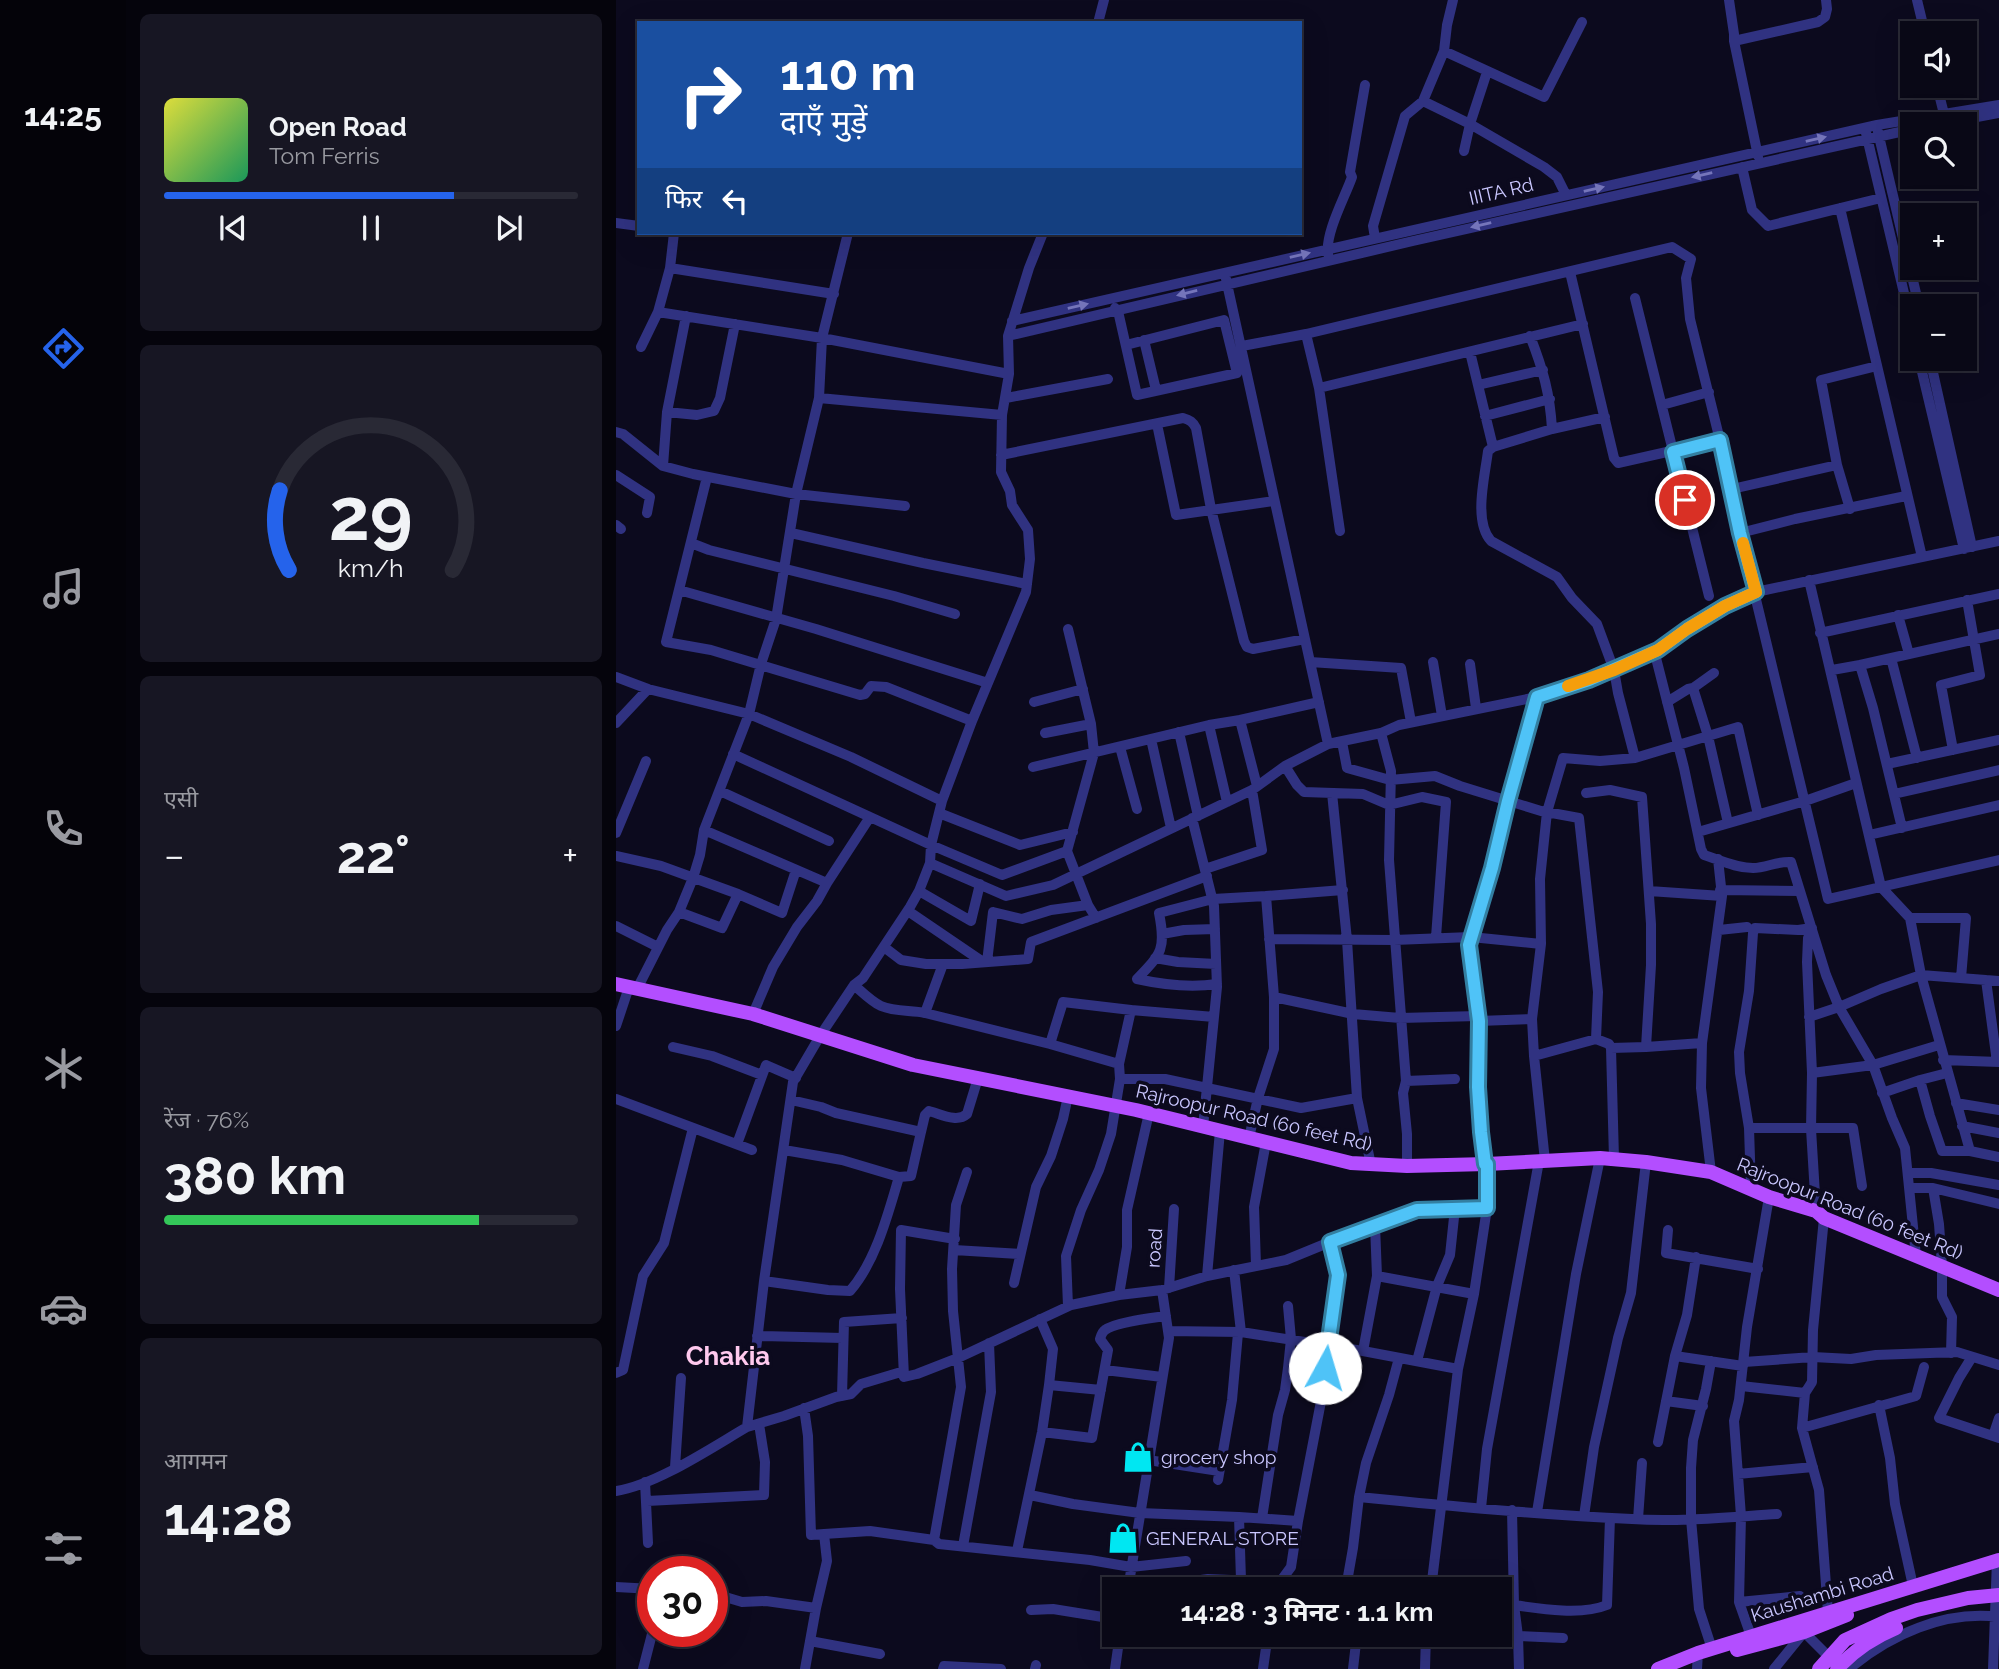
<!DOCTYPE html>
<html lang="hi">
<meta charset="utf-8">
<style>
:root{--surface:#090816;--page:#171623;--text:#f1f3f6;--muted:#999aa1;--line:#292935;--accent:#2563eb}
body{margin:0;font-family:Raleway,"Noto Sans Devanagari",sans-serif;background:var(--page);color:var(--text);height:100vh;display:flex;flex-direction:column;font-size:26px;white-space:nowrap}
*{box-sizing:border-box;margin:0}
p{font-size:23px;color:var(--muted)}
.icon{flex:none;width:38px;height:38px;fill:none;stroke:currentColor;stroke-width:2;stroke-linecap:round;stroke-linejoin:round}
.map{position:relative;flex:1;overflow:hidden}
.details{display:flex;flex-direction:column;gap:14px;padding:14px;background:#05040c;width:490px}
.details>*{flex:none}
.top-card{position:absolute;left:21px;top:21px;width:665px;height:214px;border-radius:0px;box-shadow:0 7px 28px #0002,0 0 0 2px var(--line);background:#1a4fa0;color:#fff;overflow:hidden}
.buttons{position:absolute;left:1284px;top:21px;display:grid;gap:14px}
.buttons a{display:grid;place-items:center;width:77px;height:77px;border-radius:0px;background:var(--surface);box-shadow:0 7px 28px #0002,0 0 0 2px var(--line);font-size:35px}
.speed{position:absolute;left:21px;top:1556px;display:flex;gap:14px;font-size:35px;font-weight:700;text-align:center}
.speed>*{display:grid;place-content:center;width:91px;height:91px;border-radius:50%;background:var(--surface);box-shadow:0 7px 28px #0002,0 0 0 2px var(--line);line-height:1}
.speed .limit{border:10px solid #d22;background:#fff;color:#111}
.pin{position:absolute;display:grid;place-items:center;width:60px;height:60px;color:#fff;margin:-30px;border:4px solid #fff;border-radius:50%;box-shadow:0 2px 7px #0007}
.me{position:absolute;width:77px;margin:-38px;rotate:6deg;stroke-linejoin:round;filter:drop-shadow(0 0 5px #0008)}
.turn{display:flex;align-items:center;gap:24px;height:147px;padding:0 28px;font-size:32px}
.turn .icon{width:91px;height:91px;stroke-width:2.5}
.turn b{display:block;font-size:49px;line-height:60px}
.then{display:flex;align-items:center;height:66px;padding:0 28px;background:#0003;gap:14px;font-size:26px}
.big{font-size:52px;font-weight:700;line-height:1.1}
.details .card{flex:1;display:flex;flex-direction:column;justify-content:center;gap:10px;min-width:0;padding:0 24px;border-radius:10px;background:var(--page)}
.details .dial{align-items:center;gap:0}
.dial svg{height:182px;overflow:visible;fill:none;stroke:var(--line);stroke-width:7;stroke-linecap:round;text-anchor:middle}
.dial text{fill:var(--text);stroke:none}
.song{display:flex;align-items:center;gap:21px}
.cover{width:84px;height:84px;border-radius:10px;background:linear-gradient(135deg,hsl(60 70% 55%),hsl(150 70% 35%))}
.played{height:7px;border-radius:4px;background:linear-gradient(90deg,var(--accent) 70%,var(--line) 70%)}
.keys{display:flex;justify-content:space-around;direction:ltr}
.heat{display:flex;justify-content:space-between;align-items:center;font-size:38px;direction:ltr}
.charge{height:10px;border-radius:5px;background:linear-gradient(90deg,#34c759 76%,var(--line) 0)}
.trip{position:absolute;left:486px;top:1577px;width:410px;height:70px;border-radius:0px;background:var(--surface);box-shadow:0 7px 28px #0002,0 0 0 2px var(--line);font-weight:700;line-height:70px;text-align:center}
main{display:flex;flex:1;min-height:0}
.dock{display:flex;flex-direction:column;width:126px;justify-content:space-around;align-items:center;background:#040309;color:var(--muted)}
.dock .icon{width:49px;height:49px}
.dock .current{color:var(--accent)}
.dock b{font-size:32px;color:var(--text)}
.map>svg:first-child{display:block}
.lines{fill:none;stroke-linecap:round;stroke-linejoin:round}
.minor{stroke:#303281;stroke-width:10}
.major{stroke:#b34eff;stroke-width:14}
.oneway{fill:#7575ba}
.route-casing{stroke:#337fa1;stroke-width:18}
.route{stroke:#4fc3f7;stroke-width:12}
.slow{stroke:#f59e0b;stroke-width:12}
.labels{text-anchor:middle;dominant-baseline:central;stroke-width:7;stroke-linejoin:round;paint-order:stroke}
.street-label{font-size:19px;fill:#cac7ff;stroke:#0c0a1e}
.poi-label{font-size:19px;fill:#cac7ff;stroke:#0c0a1e;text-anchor:start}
.district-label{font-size:26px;font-weight:bold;fill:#ffc9ee;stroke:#0c0a1e}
</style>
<main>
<nav class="dock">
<b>14:25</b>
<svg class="icon current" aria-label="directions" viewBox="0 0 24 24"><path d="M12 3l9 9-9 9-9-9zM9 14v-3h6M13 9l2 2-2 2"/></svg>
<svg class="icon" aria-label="music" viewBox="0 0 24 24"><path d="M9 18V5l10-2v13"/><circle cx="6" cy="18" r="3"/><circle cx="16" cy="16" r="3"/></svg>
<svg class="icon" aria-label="phone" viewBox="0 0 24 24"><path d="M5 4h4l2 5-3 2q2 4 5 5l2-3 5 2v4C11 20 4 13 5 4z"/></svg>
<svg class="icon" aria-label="climate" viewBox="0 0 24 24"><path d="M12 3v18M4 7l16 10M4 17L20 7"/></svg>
<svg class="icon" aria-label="car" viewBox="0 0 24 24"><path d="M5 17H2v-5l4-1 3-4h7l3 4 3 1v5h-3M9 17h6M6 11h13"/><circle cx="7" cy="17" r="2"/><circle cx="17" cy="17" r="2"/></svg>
<svg class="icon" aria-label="filters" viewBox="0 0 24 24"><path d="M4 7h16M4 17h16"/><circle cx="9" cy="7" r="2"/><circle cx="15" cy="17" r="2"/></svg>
</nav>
<section class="details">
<div class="card">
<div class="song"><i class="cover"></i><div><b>Open Road</b><p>Tom Ferris</p></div></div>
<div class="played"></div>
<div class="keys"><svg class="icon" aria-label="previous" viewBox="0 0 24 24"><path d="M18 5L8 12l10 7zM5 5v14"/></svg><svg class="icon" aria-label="pause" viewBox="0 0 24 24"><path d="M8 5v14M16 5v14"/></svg><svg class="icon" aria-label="next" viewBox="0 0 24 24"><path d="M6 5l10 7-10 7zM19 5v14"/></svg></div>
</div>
<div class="card dial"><svg viewBox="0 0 100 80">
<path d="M14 69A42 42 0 1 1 86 69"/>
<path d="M14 69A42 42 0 0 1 10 34" stroke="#2563eb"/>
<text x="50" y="56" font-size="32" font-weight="700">29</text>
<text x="50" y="72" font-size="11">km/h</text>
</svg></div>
<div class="card"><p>एसी</p>
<div class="heat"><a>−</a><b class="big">22°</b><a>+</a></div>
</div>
<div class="card"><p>रेंज · 76%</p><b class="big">380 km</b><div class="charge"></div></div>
<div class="card"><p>आगमन</p><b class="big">14:28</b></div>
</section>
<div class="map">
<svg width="1383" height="1669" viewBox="0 0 1383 1669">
<rect width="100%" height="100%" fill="#0c0a1e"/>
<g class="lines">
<path class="minor" d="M1113 0 1118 34V41L1142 156
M1301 0 1309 33
M482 23 488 0
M1118 41 1202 22 1209 17 1211 9 1210 0
M828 51 831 25 837 0
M1321 86 1328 114
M1324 124 1383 113
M1262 132 1303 306
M1250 133 1297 331
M848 151 854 124 871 72
M1126 167 1136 210 1152 226 1265 198
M950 195 941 177 928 167 854 124 807 101 828 51 928 97 966 22
M1224 208 1306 557
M0 223 23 226
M759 238 757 226 789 116 807 101
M712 254C709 233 729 197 736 177L734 172 749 85
M54 268 218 294
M954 272 998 458 1002 463 1104 440
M610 279 712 744
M1019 298 1093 596
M499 308 502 311 521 395 621 373 608 320 510 345
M42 312 206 338 393 374
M396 321 1261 125 1383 105
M690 334 1056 247 1075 259 1070 278 1074 319 1116 489 1221 465
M392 336 797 241 1297 129
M914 336C927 369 934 394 936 429
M528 340 540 390
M626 346 690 334 703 388 724 531
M25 347 42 312 54 268 58 233
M854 352 877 447
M1303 359 1348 549
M1314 359 1356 547
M862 385 927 370
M703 388 967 324
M203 398 386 415
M390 398 492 379
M1046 405 1093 392
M51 412 81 415 98 411 104 398 119 324
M869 416 934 399
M989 417 936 429 877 447 872 451C869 476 857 521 875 541L941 577 956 598 981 624 998 670 1002 693 1019 758
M541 424 560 515 658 501
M0 432 7 434 47 466 77 474 180 494 289 506
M385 455 567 418C574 420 577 422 580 428L595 509 628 641 631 647 637 649 689 639
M47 466 51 412 70 316
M0 475 34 497 31 513
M91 477 50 642 95 650 244 695 249 694 255 686 270 687 356 721
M1116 489 1124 533 1212 899 1383 860
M1234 509 1221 465 1205 380 1261 366
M0 525 5 529
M175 533 307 563 411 584
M1124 533 1179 519 1290 496
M75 543 93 550 278 596 339 614
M1193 580 1265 887 1294 918 1305 975 1354 1151
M63 590 200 629 372 683
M1282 615 1293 654
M452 629 475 724 478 753 451 851 472 905 480 918
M1204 633 1383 594
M1040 658 1068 768 1085 849 1088 855C1104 860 1120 868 1137 868 1150 868 1161 861 1175 862L1210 975 1223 1007 1257 1065 1276 1118 1289 1148 1300 1256
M1275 658 1301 758
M694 662 785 668 795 722
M817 662 826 716
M854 664 860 708
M1244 665 1383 634
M1216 670 1244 665 1257 708 1286 828
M0 677 32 689 133 714 235 757 326 801
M1077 688 1092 736 1112 823
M418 702 467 689
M1051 702 1072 689 1077 688 1098 673
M624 720 703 702
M0 723 32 689
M593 725 611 802
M563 732 582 816
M429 733 475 724
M765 733 775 771 773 860 790 1081 787 1093 791 1134V1166
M535 739 555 828
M726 742 731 768 774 780 819 776 844 786 925 811 963 818 982 992 980 1039 993 1044 995 1048 998 1159
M504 747 521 809
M1337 750 1325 685 1364 675 1351 600
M117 754 315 845 386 875 451 851
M1271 764 1383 740
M669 766 681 785 688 792 747 794 773 805 806 797 830 802 820 937
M417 767 593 725 624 720 641 786
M104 791 213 841
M716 793 731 940 741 1098 755 1165
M970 793 994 790 1026 797 1035 924V965L1030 1047 995 1048
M1278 794 1383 770
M323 813 404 845 457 832
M576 818 598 906 601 987 587 1127
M88 830 211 883
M1082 832 1189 801 1240 783
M0 833 30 761
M1253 835 1383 805
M0 856 45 866 122 894
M314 863 390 896 437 885 636 790 669 766 712 744 765 733 783 725 921 697 973 680 1042 650 1071 629 1109 606 1140 592 1383 541
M589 869 646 850 636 790
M1104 890 1183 891
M303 891 355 921 364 884
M1033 891 1106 896
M292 911 367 962
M63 912 106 928 122 894 166 913 180 870
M1294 918H1350L1345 978
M0 926 42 947
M1103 930 1131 927
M546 934 568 930 599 929
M653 939 778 940 855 937 925 944
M268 947 285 960 310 964H346L412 959 415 942 591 876
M539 958 562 962 600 964
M371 962 377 912 406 919 435 910 472 905
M1370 980 1381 1062
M601 984C573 988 548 985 521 979 546 953 550 949 543 913L597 899 650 896
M238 985C246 992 256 1002 265 1006 279 1012 295 1010 309 1013L434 1044 503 1064
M21 989 51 930 63 912 77 878 84 855 88 830 133 714 145 664 160 619 180 494 203 398 206 338 232 233
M658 997 737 1014 784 1018 862 1016
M309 1013 327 964
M137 1014 157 967 181 927 201 901 211 883 254 817
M1193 1017 1223 1007 1265 989 1305 975 1383 981
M863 1021 916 1019
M0 1026 13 987
M434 1044 447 1002 515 1010 598 1017
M57 1047 96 1056 146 1075
M1030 1047 1086 1043
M918 1056 980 1039
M1327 1060 1383 1062
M1196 1073 1257 1065 1323 1045
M504 1079H549L685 1108 741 1098
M1304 1080 1314 1116 1326 1151H1354L1383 1157
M790 1081 839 1079
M1266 1093 1304 1080 1331 1073
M0 1099 136 1150
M175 1100 205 1107 220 1113 305 1132 295 1176 283 1177
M1340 1103 1383 1110
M1346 1126 1383 1133
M1133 1128H1237L1246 1186
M305 1132 309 1115 313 1111C325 1114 341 1123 351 1114L362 1078
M633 1138 642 1098 658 1049V997L650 896 727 890
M121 1144 150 1065 180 1078
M929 1161 918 1056 916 1019 925 944 924 879 931 812 947 758 984 761 1019 758 1122 727 1142 815
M869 1164 865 1132 862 1087 863 1021 853 945 876 868 892 801 921 697
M1095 1172 1085 1088 1086 1043 1106 896 1102 859
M1292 1173H1315L1383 1185
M1294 1188H1317L1383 1204
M1317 1188 1323 1224 1326 1266V1297L1336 1317 1335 1353
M1135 1189 1133 1128 1124 1073 1123 1052 1133 991 1137 933 1139 928 1182 930 1196 928 1192 938 1191 962 1196 1073 1195 1129 1200 1211
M1208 1218 1197 1330 1196 1382 1189 1393 1186 1428 1203 1490 1212 1612
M1052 1230 1050 1253 1142 1269
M338 1250 404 1254
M640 1265 638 1207 650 1142
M618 1270 625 1332
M591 1276 604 1131
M761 1276 858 1294
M148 1281 212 1290 234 1291C260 1261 272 1214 283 1177L226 1160 168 1150
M398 1283 420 1187 435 1156 447 1119 452 1096
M553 1288 558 1209
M503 1295 511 1247V1210L533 1113
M452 1306 450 1256 465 1210 483 1170 495 1134 504 1079 503 1064 515 1010
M552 1331 625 1332 747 1351 842 1369
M141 1336 227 1338
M747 1351 761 1276 759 1225
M1059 1356 1071 1315 1080 1257
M1356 1357 1343 1378 1323 1418 1383 1438
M801 1361 821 1286 834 1255 839 1208
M1095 1361 1090 1389 1077 1440 1075 1468V1519L1083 1609 1096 1649
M1128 1362 1197 1357 1235 1359 1260 1355 1341 1352 1383 1365
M489 1370 546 1377
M0 1373 7 1370 27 1276 48 1243 77 1128
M288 1377 284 1289 285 1230 339 1239
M433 1385 485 1390
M1125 1386 1189 1393
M226 1396 228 1322 286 1318
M1050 1401 1087 1406
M1263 1405 1274 1458 1279 1504 1297 1586
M188 1408 192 1436 195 1535 208 1534 211 1561 200 1608 189 1669
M131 1427 168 1416 220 1397 235 1394 245 1384 285 1372 288 1377 301 1374 342 1358 455 1305 503 1295 546 1290 591 1276 670 1260 714 1242 801 1210 871 1208
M1186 1428 1300 1396 1308 1367
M426 1432 476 1438 492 1350 484 1339C485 1336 486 1332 489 1330 499 1322 537 1318 550 1316
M1377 1436 1383 1418
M1042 1442 1059 1356 1127 1366
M532 1460 603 1471
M59 1467 65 1378
M1122 1474 1197 1467
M602 1480 616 1400 622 1333
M29 1482 32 1543
M0 1491C40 1485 95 1448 131 1427L148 1281 177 1082 204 1036 238 985 247 978 294 907 303 891 314 863 315 845 326 801 356 721 410 592 414 559 412 530 396 505 394 491 385 472 386 415 393 374 392 336 413 268 427 233
M414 1495 457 1504 524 1513 623 1517 682 1521
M743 1497C833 1506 925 1515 1016 1519 1064 1522 1113 1517 1161 1514
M31 1501 148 1495 149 1462 143 1424
M865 1508 871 1449 923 1161
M896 1510 898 1605 902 1636 903 1669
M921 1512 960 1274 984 1158
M968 1516 978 1447 1002 1338 1015 1293 1030 1162
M623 1517 625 1580
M646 1518 662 1415 669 1390 672 1368 675 1339 672 1306
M1022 1519 1026 1463
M208 1534 254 1531 318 1540 323 1544 474 1560 515 1567 570 1561
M318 1540 345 1387 337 1311 336 1269 340 1205 351 1172
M347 1546 375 1392 373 1343
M401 1551 426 1432 433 1385 437 1349 424 1319
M0 1587 37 1589
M512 1589 553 1338 546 1290
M521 1589 592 1579 664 1582
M662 1589 664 1582 675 1567 682 1521 707 1391 711 1345 722 1274 714 1242
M772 1589 731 1582 737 1548 743 1497 750 1463 773 1395 783 1358
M815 1589 842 1369 858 1294 871 1208V1164
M96 1593 126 1602 150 1601 200 1608
M1123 1602 1184 1596
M884 1603C914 1607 962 1617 991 1605L994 1518
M415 1610 437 1609 499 1619
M1187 1627 1188 1632 1218 1662
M902 1636 947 1638
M1135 1636 1123 1602 1125 1516 1118 1421 1123 1400 1131 1327 1153 1197
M194 1641 264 1654
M27 1669 37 1630
M327 1669 328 1666 385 1669
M419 1669 420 1665
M499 1669 504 1634
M647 1669 652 1634
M737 1669 741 1634
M809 1669 810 1634
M1081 1669 1082 1653
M1158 1669 1188 1632
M1233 1669C1274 1635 1328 1610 1383 1617
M1377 1669 1381 1560"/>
<path class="major" d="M0 984 137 1014 297 1065 520 1110 735 1163 791 1166 871 1164 984 1158 1030 1162 1095 1172 1153 1197 1200 1211 1208 1218 1383 1290
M1121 1650 1188 1632 1231 1615
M1042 1669 1082 1653 1383 1560
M1203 1669 1229 1640 1275 1619 1301 1610 1352 1598 1383 1595
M1221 1669C1238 1650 1256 1638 1280 1628"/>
</g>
<defs><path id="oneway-solid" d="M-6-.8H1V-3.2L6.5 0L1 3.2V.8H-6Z" transform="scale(1.75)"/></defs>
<g class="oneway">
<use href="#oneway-solid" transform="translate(1200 139) rotate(-13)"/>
<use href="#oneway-solid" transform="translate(1086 175) rotate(167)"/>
<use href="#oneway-solid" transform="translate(978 189) rotate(-13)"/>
<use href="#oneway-solid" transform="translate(865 225) rotate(167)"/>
<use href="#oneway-solid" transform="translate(684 255) rotate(-13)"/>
<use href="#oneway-solid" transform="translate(571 293) rotate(166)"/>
<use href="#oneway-solid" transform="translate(462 306) rotate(-13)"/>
</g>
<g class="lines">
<defs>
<path id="route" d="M709 1368 722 1275 714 1242 801 1210 871 1208V1164H869L865 1132 862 1087 863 1021 853 945 876 868 892 801 921 697 973 680 1042 650 1071 629 1109 606 1140 592 1124 533 1104 440 1057 452 1069 500"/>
</defs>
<use href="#route" class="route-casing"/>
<use href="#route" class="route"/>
<path class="slow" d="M952 686 998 670 1042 650 1071 629 1109 606 1140 592 1127 543"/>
</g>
<defs>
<symbol id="shop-bare" viewBox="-9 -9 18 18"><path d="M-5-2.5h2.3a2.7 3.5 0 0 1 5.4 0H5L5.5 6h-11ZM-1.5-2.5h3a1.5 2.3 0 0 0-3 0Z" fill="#00e7f2" stroke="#0c0a1e" stroke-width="2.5" paint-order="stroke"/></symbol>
</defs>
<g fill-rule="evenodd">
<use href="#shop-bare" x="500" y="1435" width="44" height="44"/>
<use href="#shop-bare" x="485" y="1516" width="44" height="44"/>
</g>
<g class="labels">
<g class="street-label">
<text transform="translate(885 191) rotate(-13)">IIITA Rd</text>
<text transform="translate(638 1117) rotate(13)">Rajroopur Road (60 feet Rd)</text>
<text transform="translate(1234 1208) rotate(22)">Rajroopur Road (60 feet Rd)</text>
<text transform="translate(538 1248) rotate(-86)">road</text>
<text transform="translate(1206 1594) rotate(-17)">Kaushambi Road</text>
</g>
<g class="poi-label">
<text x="545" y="1457">grocery shop</text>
<text x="530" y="1538">GENERAL STORE</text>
</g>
<g class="district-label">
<text x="112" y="1356">Chakia</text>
</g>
</g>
</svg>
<div class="buttons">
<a><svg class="icon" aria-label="sound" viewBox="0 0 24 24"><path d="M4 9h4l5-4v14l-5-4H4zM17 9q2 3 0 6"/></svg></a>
<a><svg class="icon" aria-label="search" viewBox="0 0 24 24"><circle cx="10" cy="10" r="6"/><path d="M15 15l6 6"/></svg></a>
<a>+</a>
<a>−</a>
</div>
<div class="speed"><div class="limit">30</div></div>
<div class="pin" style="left:1069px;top:500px;background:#d93025"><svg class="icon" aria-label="arrive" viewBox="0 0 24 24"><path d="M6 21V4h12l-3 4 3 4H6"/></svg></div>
<svg class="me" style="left:709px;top:1368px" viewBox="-20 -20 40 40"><circle r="19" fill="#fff"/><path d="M0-13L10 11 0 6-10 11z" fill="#4fc3f7"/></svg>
<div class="trip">14:28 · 3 मिनट · 1.1 km</div>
<div class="top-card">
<div class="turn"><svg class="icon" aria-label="right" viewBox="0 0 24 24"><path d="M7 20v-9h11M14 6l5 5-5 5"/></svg><div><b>110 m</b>दाएँ मुड़ें</div></div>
<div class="then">फिर<svg class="icon" aria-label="left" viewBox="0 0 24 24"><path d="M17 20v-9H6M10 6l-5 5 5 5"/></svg></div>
</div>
</div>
</main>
